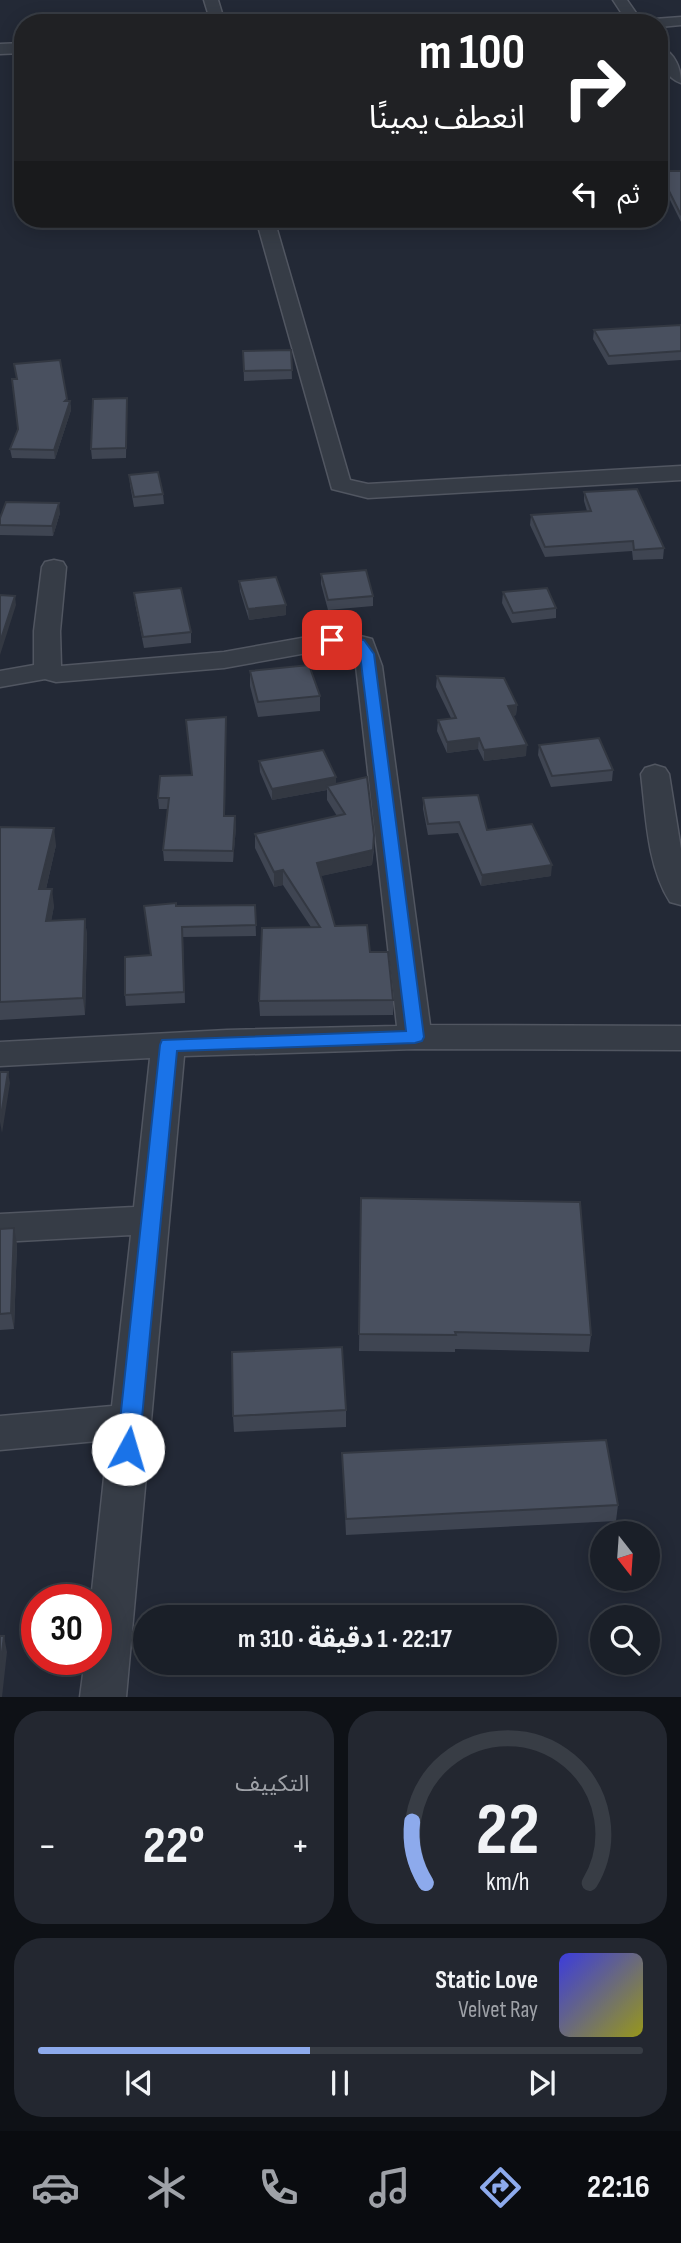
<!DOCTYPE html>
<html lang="ar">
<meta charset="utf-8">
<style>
:root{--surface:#1a1f28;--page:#232730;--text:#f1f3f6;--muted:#9fa2a8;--line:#383d45;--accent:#8daaec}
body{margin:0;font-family:"Sofia Sans Condensed","Noto Sans Arabic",sans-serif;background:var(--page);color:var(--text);direction:rtl;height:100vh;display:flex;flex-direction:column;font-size:26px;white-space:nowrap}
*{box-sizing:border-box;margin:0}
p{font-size:23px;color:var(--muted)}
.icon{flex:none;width:38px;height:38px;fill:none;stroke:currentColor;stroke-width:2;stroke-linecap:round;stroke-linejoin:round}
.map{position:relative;height:1697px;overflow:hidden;direction:ltr}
.side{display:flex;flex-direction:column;gap:14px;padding:14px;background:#0e1116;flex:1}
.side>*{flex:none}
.top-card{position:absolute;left:14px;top:14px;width:654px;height:214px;border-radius:28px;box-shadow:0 4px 18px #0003,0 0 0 2px var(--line);direction:rtl;background:#202124;color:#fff;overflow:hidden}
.needle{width:46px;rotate:163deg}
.tools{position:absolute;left:590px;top:1521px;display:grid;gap:14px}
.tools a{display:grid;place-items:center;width:70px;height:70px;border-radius:50%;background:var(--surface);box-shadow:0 4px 18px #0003,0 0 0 2px var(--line);font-size:35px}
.speed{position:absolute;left:21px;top:1584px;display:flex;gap:14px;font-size:35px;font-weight:700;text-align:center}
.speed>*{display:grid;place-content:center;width:91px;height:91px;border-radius:50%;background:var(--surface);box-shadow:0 4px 18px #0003,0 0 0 2px var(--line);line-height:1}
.speed .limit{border:10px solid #d22;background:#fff;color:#111}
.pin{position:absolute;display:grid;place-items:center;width:60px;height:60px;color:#fff;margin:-30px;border-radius:14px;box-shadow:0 4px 10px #0006}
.me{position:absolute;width:77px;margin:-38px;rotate:6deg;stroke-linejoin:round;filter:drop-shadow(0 0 5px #0008)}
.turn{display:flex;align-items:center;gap:24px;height:147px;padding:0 28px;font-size:32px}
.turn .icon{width:91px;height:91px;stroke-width:2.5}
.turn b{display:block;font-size:49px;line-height:60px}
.then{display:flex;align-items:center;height:66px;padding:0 28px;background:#0003;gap:14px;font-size:26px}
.big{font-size:52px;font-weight:700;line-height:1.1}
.side .tile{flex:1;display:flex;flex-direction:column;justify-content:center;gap:10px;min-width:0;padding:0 24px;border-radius:28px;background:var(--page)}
.side .dial{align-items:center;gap:0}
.dial svg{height:182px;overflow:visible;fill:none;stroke:var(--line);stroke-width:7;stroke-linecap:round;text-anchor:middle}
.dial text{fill:var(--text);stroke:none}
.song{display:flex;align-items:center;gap:21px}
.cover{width:84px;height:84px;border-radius:10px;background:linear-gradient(135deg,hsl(240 70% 55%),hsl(60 70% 35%))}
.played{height:7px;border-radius:4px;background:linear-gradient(90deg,var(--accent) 45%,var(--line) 45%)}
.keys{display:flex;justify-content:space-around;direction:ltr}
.heat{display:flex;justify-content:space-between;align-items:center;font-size:38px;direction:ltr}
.side .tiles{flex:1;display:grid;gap:14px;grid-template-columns:1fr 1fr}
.tile:last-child{grid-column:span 2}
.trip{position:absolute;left:133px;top:1605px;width:424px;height:70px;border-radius:35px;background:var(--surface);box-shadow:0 4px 18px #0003,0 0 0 2px var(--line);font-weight:700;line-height:70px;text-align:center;direction:rtl}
.tab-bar{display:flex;height:112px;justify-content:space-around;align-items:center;background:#0a0c10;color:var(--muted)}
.tab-bar .icon{width:49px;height:49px}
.tab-bar .active{color:var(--accent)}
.tab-bar b{font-size:32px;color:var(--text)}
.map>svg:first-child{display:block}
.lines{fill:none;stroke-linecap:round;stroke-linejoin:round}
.minor-casing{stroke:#515661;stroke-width:3}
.minor{fill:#363c46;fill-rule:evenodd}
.wall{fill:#3f4552}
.shaded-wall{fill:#333842}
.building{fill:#49505f;stroke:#333842;stroke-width:2}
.route{fill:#1a73e8;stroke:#114b97;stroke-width:2}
</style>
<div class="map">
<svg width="681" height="1697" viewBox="0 0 681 1697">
<rect width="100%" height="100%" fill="#232936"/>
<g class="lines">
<defs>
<path id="minor" d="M204 0H218L225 23H211Z
M613 0H627L641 20 681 17V25L660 27V23H628Z
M23 43V53L0 54V44Z
M660 47C675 53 681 68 681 83 666 78 659 62 660 47Z
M256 219H274L350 480 368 484 681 466V480L368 498 332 489Z
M54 560 63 562 66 567 60 631 61 666 224 652 341 631 372 639 382 666 430 1025 681 1026V1050L415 1049 184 1056 126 1697H80L85 1659H96V1600H91L108 1440 0 1450V1416L112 1406 131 1235 0 1242V1214L134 1207 150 1058 0 1066V1042L227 1030 397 1026 356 666 351 650 340 647 224 668 56 682 45 679 0 687V671L34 665V631L42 567 45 562Z
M655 765 665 768 669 774 681 849V905L670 902C647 866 646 815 641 774L645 768Z"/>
</defs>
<use href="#minor" class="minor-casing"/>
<use href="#minor" class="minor"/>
</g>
<path class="wall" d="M660 171H681V222L660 180Z
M160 219H248V222L161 225Z
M681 325V360L608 365 593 339 594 330Z
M291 350 292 379 244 381 243 351Z
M127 398 126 458 92 459 91 449Z
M67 401H70L71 410 55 459 12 458 10 449Z
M129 475 163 494 164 504 134 507 130 485Z
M584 492 664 548 663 559 633 560 632 551 545 557 530 525 531 515 587 511 584 501Z
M60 513 53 536 0 535V518Z
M321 574 373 596V606L328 610 321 584Z
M239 581 286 615 249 620 240 591Z
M503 592 556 608V618L512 623 502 603Z
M134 593 191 632V643L144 648 135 603Z
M250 671 320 696V711L258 717 250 686Z
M437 676 517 705 516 715 513 716 526 756 484 761 478 749 447 753 437 731 438 720 451 718 436 687Z
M226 717 225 816H235L236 827 233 862 164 861 163 850 168 809H159L158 798 191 775Z
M539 745 613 770 612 781 551 787 538 755Z
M259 761 336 777V784L374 849 372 865 320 876 335 926 370 952 393 1000V1015L260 1016 259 1001 311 927 283 885 274 887 255 848V834L337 816 327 800V790L272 800 260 772Z
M423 798 551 876 481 886 458 833 428 835 423 809Z
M0 827 56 845 46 889 54 906 51 921 85 919 87 936 85 1015 0 1020Z
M255 905 256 936 183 937 185 1003 126 1006 125 995 151 955 144 906Z
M361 1198 591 1335 589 1352 455 1349V1352L359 1351Z
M0 1229 17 1244 14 1329 0 1330Z
M346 1410V1427L234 1432 233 1416Z
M342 1453 618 1505 616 1521 346 1535Z"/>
<path class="shaded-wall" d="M70 401 71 410 55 459 54 450Z
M59 503 60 513 53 536 52 526Z
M15 596 16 605 0 655V642Z
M286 605V615L249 620 248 609Z
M517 705 516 715 507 717 508 706Z
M479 738 478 749 447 753V742Z
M527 745 526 756 484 761V750Z
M336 777V788L327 786V790L272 800V789Z
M235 816 236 827 233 862V851Z
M54 828 56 845 42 906 39 889Z
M374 835 372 865 317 877V863Z
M552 865 551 876 481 886 482 875Z
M283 870V885L274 887V872Z
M52 889 54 906 48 939 46 921Z
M85 919 87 936 85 1015 83 998Z
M8 1072 10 1083 2 1133 0 1122Z
M14 1228 17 1244 14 1329 11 1313Z
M4 1636 7 1652 2 1697H0V1668Z"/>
<path class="building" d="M660 171H681V215L660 173Z
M681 325V351L609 356 594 330Z
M291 350 292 370 244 371 243 351Z
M60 360 67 399 65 401H70L54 450 10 449 18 429 12 379H17L14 364Z
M127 398 126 448 91 449 93 399Z
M158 472 163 494 134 497 129 475Z
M637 489 664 548 634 550 633 541 545 547 531 515 591 511 584 492Z
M6 502 59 503 52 526 0 525V518Z
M366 570 373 596 328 600 321 574Z
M276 577 286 605 248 609 239 581Z
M181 588 191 632 143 637 134 593Z
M547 588 556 608 513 613 503 592Z
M0 595 15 596 0 642Z
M309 665 320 696 258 702 250 671Z
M437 676 504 678 517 705 508 706 527 745 484 750 479 738 447 742 438 720 456 718Z
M226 717 224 816H235L233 851 163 850 169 798H158L160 776 192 775 186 720Z
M599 738 613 770 552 776 539 745Z
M323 750 336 777 272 789 259 761Z
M367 777 374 835 373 850 317 863 335 926 367 925 370 952H388L393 1000 259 1001 262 928 320 927 283 870 274 872 255 834 345 814 327 786Z
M478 795 487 830 532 824 552 865 482 875 459 822 428 824 423 798Z
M0 827 54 828 39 889H52L46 921 85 919 83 998 0 1002Z
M176 903V906L255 905 256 925 182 927 184 992 125 995V957L151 955 144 906Z
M0 1072H8L0 1122Z
M361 1198 580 1202 591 1335 455 1332 456 1335 359 1334Z
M14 1228 11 1313 0 1314V1229Z
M342 1347 346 1410 233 1416 232 1352Z
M606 1440 618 1505 346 1519 342 1453Z
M0 1636H4L0 1668Z"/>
<path class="route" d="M332 636 364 640 374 654 424 1037 422 1041 415 1043 177 1051 139 1449 135 1456 128 1458 120 1456 117 1449 160 1045 162 1040 406 1031 360 654 355 647 327 643 325 640Z"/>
</svg>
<div class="tools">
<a><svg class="needle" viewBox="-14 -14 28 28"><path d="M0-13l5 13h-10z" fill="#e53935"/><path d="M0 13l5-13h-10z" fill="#9fa2a8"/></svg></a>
<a><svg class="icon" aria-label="search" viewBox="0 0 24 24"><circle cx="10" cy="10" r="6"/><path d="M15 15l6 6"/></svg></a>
</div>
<div class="speed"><div class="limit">30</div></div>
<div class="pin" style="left:332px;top:640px;background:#d93025"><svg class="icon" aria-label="arrive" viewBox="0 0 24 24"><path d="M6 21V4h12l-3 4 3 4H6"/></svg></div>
<svg class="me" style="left:128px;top:1449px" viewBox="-20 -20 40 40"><circle r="19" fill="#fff"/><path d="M0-13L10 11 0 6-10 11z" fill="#1a73e8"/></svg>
<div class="trip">22:17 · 1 دقيقة · 310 m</div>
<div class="top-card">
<div class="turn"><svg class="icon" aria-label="right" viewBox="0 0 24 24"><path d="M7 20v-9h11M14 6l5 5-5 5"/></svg><div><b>100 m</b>انعطف يمينًا</div></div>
<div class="then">ثم<svg class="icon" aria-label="left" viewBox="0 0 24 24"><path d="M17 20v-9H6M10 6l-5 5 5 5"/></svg></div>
</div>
</div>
<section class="side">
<div class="tiles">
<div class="tile dial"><svg viewBox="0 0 100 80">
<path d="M14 69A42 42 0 1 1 86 69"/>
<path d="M14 69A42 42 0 0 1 8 42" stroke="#8daaec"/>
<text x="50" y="56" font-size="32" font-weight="700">22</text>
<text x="50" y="72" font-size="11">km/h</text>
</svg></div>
<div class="tile"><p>التكييف</p>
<div class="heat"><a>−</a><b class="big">22°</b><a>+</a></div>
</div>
<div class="tile">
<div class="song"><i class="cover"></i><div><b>Static Love</b><p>Velvet Ray</p></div></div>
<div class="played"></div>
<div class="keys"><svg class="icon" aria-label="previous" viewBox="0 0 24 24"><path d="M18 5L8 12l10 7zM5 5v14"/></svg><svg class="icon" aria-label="pause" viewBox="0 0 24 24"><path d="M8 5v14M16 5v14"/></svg><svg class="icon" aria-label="next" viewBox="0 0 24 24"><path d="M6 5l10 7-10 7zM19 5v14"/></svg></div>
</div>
</div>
</section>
<nav class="tab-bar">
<b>22:16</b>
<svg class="icon active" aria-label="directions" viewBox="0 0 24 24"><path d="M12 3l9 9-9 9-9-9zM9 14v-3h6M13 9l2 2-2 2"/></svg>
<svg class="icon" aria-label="music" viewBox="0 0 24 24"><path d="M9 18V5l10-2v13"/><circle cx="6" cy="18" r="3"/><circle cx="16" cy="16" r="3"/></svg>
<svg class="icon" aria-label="phone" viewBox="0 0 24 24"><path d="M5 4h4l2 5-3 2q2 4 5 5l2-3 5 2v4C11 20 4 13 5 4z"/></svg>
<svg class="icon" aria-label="climate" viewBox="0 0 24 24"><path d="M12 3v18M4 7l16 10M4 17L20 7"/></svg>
<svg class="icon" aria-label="car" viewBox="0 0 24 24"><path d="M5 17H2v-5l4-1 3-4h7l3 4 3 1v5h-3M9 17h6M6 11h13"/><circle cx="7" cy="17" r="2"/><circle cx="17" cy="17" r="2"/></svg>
</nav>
